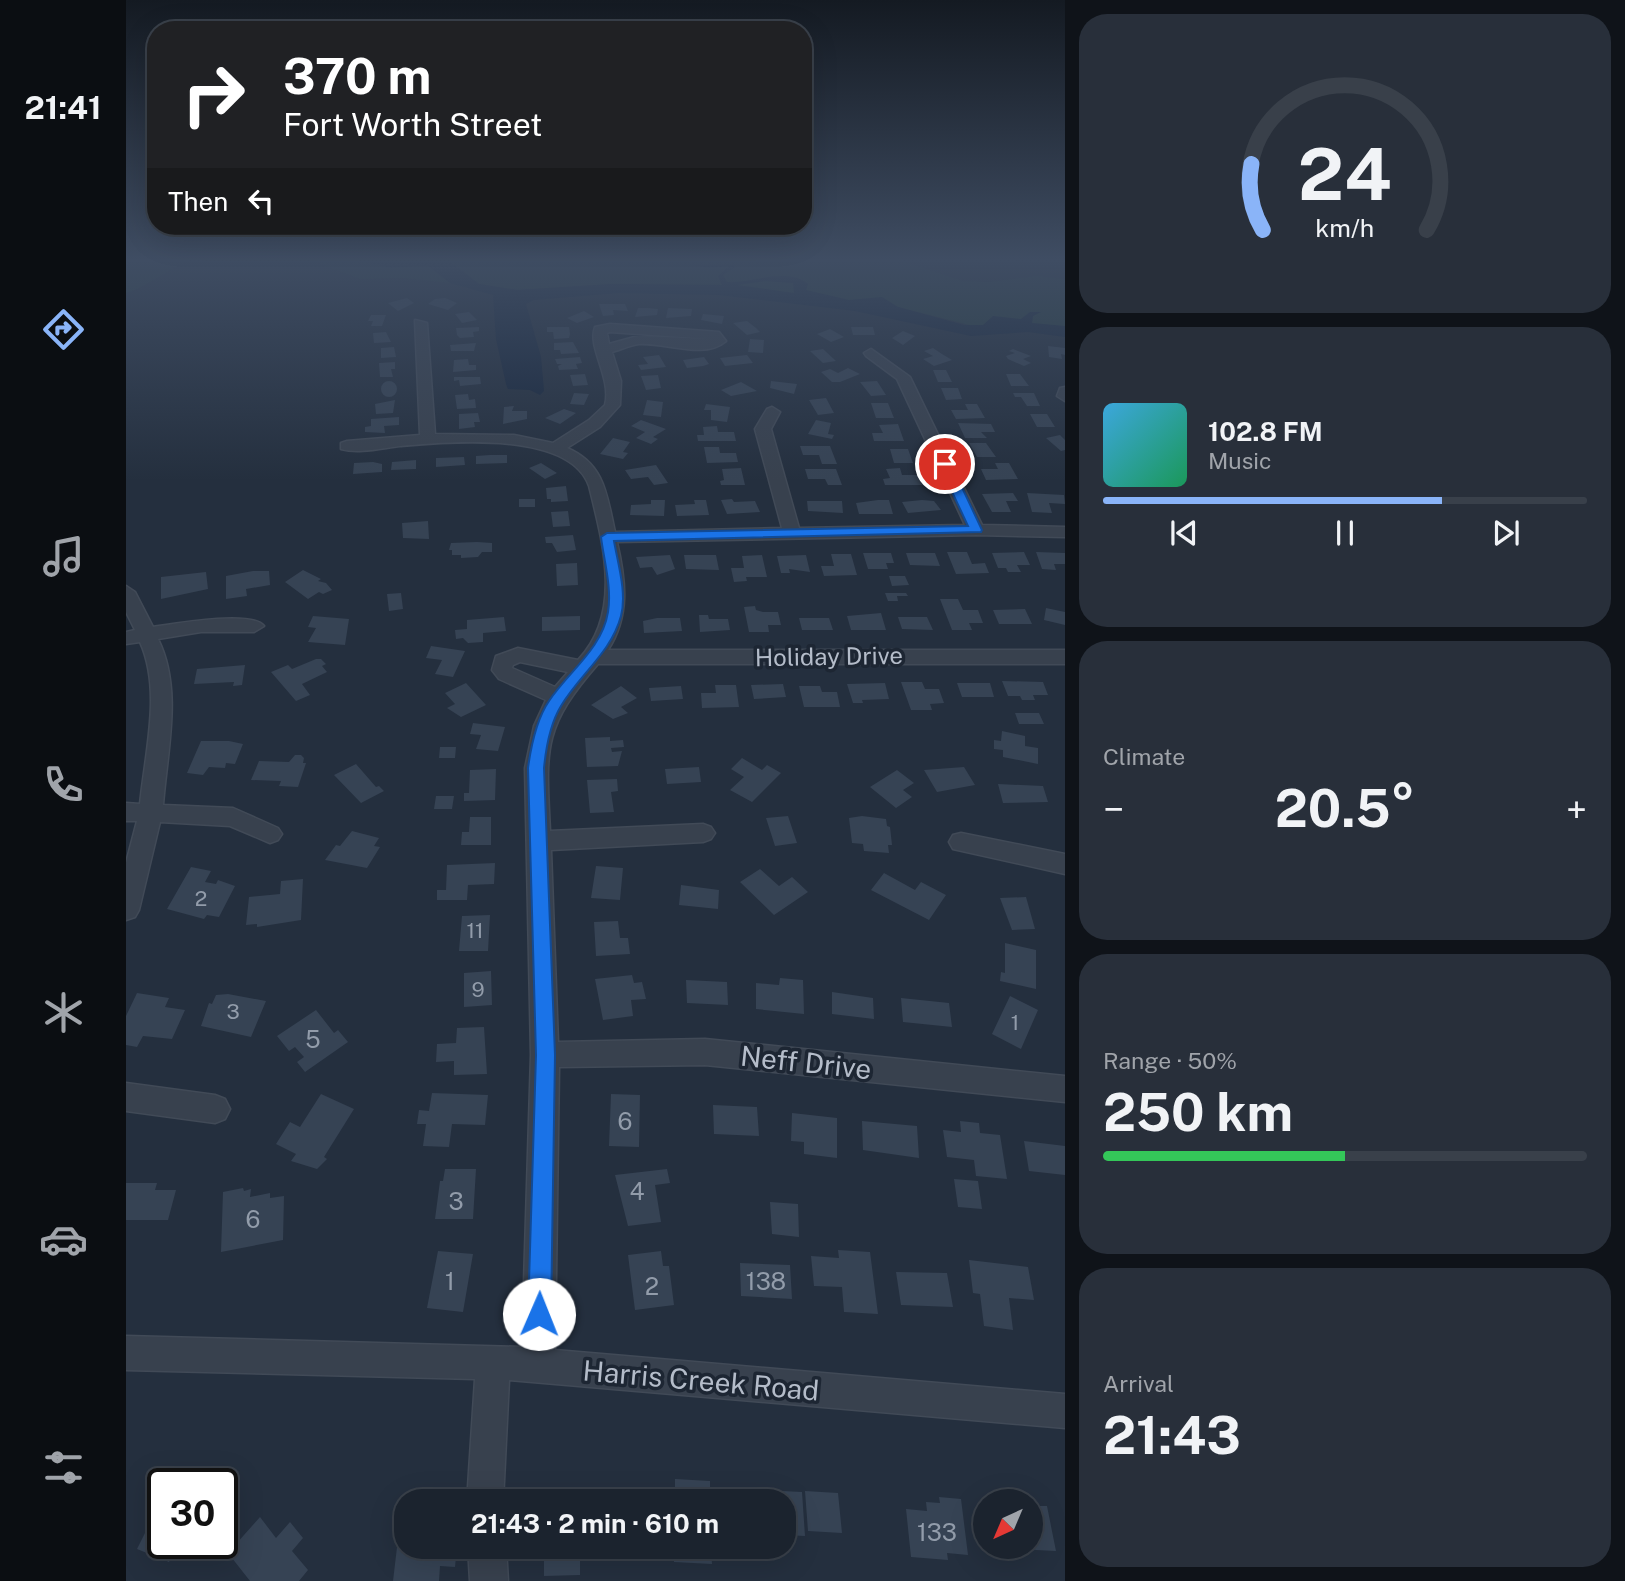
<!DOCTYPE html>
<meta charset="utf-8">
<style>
:root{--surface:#1b232e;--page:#282f3a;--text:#f1f3f6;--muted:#a0a4aa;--line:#39404a;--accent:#8ab4f8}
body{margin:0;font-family:"Public Sans",sans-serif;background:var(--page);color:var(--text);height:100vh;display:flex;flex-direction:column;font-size:26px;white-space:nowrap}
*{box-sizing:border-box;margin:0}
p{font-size:23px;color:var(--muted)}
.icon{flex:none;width:38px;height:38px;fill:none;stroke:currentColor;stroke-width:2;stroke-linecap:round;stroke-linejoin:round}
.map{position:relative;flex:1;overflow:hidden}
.side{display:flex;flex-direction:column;gap:14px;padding:14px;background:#0f1319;width:560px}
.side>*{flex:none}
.hud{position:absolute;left:21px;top:21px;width:665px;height:214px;border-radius:28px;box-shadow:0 7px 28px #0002,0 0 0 2px var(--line);background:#202124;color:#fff;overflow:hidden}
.needle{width:46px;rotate:224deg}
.buttons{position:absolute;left:847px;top:1489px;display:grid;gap:14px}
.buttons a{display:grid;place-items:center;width:70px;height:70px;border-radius:50%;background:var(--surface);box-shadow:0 7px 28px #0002,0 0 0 2px var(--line);font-size:35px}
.speed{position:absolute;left:21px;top:1468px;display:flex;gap:14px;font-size:35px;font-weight:700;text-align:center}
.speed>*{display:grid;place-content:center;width:91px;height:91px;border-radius:50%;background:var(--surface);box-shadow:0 7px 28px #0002,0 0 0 2px var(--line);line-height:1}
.speed .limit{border:4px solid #111;border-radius:10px;background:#fff;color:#111}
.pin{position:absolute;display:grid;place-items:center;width:60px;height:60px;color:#fff;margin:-30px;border:4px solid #fff;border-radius:50%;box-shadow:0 2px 7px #0007}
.me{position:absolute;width:77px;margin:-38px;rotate:1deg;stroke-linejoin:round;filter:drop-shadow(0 0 5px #0008)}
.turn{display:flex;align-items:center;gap:24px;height:147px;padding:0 21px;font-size:32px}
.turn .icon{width:91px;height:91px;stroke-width:2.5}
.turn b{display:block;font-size:49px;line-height:60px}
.then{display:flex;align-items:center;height:66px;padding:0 21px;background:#0003;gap:14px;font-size:26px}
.big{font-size:52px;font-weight:700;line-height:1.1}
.side .widget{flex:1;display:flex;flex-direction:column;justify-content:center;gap:10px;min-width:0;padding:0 24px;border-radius:28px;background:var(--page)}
.side .dial{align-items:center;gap:0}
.dial svg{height:182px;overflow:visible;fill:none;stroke:var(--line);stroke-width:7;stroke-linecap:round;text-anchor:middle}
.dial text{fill:var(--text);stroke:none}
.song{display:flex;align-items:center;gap:21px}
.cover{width:84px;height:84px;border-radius:10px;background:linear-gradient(135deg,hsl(200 70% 55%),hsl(150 70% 35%))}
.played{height:7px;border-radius:4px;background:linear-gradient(90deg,var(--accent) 70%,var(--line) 70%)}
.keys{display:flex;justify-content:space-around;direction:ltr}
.heat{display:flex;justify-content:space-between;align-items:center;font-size:38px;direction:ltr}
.charge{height:10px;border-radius:5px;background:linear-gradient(90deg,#34c759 50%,var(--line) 0)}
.trip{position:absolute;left:268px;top:1489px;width:402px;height:70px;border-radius:28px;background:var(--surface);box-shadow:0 7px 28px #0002,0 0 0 2px var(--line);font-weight:700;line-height:70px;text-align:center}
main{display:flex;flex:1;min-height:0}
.tab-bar{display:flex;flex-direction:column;width:126px;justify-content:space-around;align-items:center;background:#0b0e12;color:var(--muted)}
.tab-bar .icon{width:49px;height:49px}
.tab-bar .active{color:var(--accent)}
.tab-bar b{font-size:32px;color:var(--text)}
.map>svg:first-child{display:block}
.green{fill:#263c3f}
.water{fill:#17263c;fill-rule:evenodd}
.building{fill:#364354}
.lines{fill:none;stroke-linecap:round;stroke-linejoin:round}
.minor-casing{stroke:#414a57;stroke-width:3}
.minor{fill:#38414e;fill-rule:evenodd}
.route{fill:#1a73e8;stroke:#114b97;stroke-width:2}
.labels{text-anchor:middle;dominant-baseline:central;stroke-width:7;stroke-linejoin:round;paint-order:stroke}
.number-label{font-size:21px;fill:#929caa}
.street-label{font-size:24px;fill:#b4bcc9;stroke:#1d2633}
.near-number-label{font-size:24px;fill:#929caa}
.near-street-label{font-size:28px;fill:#b4bcc9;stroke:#1d2633}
</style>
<main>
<nav class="tab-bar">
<b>21:41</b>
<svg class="icon active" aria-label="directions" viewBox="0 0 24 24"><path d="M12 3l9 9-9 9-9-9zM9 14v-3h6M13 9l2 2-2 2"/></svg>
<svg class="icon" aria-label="music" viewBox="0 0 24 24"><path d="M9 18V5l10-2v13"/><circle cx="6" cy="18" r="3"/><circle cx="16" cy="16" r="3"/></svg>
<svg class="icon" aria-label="phone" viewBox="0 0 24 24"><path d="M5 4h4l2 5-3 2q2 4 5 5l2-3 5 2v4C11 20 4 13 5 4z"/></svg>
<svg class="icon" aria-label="climate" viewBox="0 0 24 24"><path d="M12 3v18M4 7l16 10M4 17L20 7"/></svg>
<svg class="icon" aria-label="car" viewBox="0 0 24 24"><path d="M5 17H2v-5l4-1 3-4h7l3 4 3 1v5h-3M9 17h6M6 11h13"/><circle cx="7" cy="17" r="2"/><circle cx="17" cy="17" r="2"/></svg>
<svg class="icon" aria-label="filters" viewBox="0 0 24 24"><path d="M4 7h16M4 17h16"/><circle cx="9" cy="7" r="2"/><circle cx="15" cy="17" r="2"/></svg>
</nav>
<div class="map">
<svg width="939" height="1581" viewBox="0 0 939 1581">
<rect width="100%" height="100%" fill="#242f3e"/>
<path class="green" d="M0 259H67C42 267 25 286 0 293Z
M182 259H229L266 268 301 265 324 283 277 278 234 279Z
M321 259H770L837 281 864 282 910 276 939 279V326L851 327 768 306 597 285 486 284 391 290 353 284Z"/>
<path class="water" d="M229 259H321L353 284 391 290 486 284 596 285 592 276 603 266 581 268 568 265 604 264 609 267 597 275 601 282C625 284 661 266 682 284L680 290 723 300 756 297 772 307 838 325H857L867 316 895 319 904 312H915L907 316 906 323 939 326V337L902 332 845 336 729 311 593 295 492 293 408 300 400 304 415 357 418 391 414 395 404 390 382 389 380 384 370 339 367 295 324 283 301 265 266 268ZM639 281 667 283 668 293 611 285Z"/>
<path class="building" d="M281 298 288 303 272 311 262 303Z
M319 298 331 303 322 310 302 304 309 299Z
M473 304H499L502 311 487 310 488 315 477 316Z
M512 308H522L532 309 531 315 509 317Z
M542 308 566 309 565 316 540 318Z
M458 311 468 317 451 323 441 318Z
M343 312 351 320 336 323 329 314Z
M577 314 598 316 596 324 575 320Z
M245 315H260L256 326H245L247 321H242Z
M621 321 630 328 634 332 621 335 607 323Z
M353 327V331L347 332 348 337 334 338 331 335 330 328Z
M421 327H443L444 334 443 338 428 339 427 332H421Z
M725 327H747L749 335H727Z
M704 329 718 337 705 342 691 334Z
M777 331 789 336 777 345 766 338Z
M260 332 265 342 248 343 247 333Z
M624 339 638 340 637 353 622 352Z
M447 342 453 353 435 354 434 350H428V343Z
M350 343 348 351H325L324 345Z
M922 346 939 348V355L935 354 936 359 923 357Z
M268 347 270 357 255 358V348Z
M807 348 816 354 826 360 808 366 797 359 807 356 798 351Z
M697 349 710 361 697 363 684 351Z
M887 349 905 356 897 359 905 363 898 366 882 359 880 356 889 353 883 351Z
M533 355 540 367 515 370 512 365 522 364 517 357Z
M621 355 627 363 599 366 594 358Z
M454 357 456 363 450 364 452 369 433 370 432 366 436 364H431L429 359Z
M578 357 583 364 577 366 561 368 557 360Z
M342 359 343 365H350V370L327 372 328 360Z
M269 362V369H265L267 377H254L253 363Z
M722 368 734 374 714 382H706L695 372 704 369 712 373Z
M807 370H820L826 382H812Z
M459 374 462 385 447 386 444 375Z
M880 374H894L903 386H885Z
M532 375 535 388 520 390 515 376Z
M328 377H354L355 384 334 386 333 380 328 381Z
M255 389a8 8 0 1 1 16 0a8 8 0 1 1-16 0Z
M645 381 671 384 668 394 644 388Z
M751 381 760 395 745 396 734 382Z
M615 382 631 391 605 396 595 390Z
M815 388H832L836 399 820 400Z
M448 393 463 394 458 405 444 404Z
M887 393H908L914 406H901L895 397H889Z
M342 394 343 400 349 399 350 408 331 409 329 395Z
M700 398 708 413 692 415 683 400Z
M269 400 267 413 250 414 249 404Z
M521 400 537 402 535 417 517 415Z
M745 403H762L768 418H750Z
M580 404 604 407 601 422 585 420V410H578Z
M839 404H851L859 418 830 419 825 410H842Z
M388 406 386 411H401V419L377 424 378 407Z
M438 409 450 413 434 424 419 418Z
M352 413 354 422H348L349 427 333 429V414Z
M904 414H921L929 427H911Z
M273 417V425L258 426 259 433 239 432V427L245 426V419Z
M515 420 540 429 527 437 532 439 525 444 510 438 519 432 505 426Z
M690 420 705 423 702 434 708 435 706 439 682 434Z
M832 423 865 424 869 432H855L861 438H839Z
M772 424 778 441H748L746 433H757L753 425Z
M591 426 592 432H608L610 441H572L571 435H578L577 427Z
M934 435 939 440V450L935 451 920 438Z
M487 438 504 442 497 452 502 453 497 459 474 454Z
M843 443H860L870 457H851Z
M674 446H704L711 464H696L693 455H677Z
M578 447H593L594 453H610L612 462 581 463Z
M764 449H782L787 463H768Z
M364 455H381V463L350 464V456Z
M338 457 339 465 310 467V458Z
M290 460V469L265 470 266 462Z
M247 462 256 464V472L227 474 228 463Z
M415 463 431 473 419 479 403 468Z
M869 463H883L892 479 860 480 855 469H872Z
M530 465 542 483 528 485 522 477 505 479 499 470Z
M615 468 619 485H595L594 481 598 480 596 469Z
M774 468 776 475H794L798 485H759L757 479 764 478 760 469Z
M679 469H710L716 485H702L699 479H682Z
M440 486 442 501 425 502V499H421L420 488Z
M887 493 892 501H880L885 512H866L856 494Z
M901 493 938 495 939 504 923 503 926 513 906 512Z
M393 499H409V507H393Z
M606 499 608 502 629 501 634 512 601 514 595 500Z
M525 500H539L538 516 504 515 505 505 525 504Z
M568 500H580L583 515 551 516 549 505 569 504Z
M752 500H763L767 514H733L730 503Z
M796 500 808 501 815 510 782 513 776 502Z
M681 501H716L717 513 682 511Z
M442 511 444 526 427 527 425 512Z
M302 521 303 539 277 538 276 523Z
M447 535 450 550 431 552 426 543H420L419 537Z
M351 542 366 543V552H356L352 557 335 558V555H326V550H323L325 543Z
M821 552H841L846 564 859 563 863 573 830 574Z
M898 552 904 565H891L895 572H882L880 568H872L866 553Z
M910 552 939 553V564H928L930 570 916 569Z
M737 553H765L768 563H760L762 569H742Z
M780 553H809L814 566 784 565Z
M705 554H725L731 575 698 576 695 566H708Z
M544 555 549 569 531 575 526 567 514 568 510 557Z
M558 555H590L593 570 560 569Z
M636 555 641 577H620L621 581 608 582 605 568H618L616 556Z
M680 555 684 572 663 569 664 573H655L651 556Z
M451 563 452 585 431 586 430 564Z
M177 570 195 579 192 581 200 583 206 590 197 594 193 592 182 599 159 582Z
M127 571H143L144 585 120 589 121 596 100 599V576Z
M80 572 82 589 35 599V577Z
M763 576H779L783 585 766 586Z
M275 593 277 609 263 611 261 594Z
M759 593H780L782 596H771L772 601H762Z
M814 599H832L837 610H852L857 623H843L846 630H826Z
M629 606 630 610 637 612H652L655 625H642L643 632H623L618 607Z
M920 608 939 612V625L918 620Z
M899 609 906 624H873L867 610Z
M755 613 760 630H725L721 616Z
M573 615H582L583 619H602L604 630 574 632Z
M187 616 223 619 219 645 182 642 190 628 182 627Z
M454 616V630L416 631V617Z
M378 617 380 631 357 633V642L342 643 337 638 330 639 329 630 341 629V620Z
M772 617H801L807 630 776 629Z
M531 618H554L556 631 518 633 517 621Z
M673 618H703L707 630H676Z
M305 646 339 651 327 677 309 674 316 660 300 658Z
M190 659H195L200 664 196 666 201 672 176 684 184 695 170 701 145 672 162 665 166 669Z
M119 665 116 685 107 686 108 682 68 684 71 669Z
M876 681 917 682 922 695H907L909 700H896L894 696H882Z
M775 682H796L799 689H813L818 703 804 704 806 710H785Z
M340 683 360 705 335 717 321 708 329 704 319 693Z
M759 683 763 699 736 700 737 703H727L721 684Z
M831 683H864L868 697H836Z
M657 684 660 697 628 699 625 685Z
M589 685H610L613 707 576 708 575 693H590Z
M495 686 511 698 495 707 502 713 487 719 465 705Z
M555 686 557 699 525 701 523 688Z
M673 686H694L696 692H711L714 707H678Z
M889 713H913L918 724H893Z
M347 723 379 727 372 751 350 749 355 735 344 734Z
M876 731 899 736V746L912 748V764L877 757V750L868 749V740L875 741Z
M484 737V741L497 740 498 747 485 748 486 752 496 751 492 766 461 767 459 738Z
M75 741H103L117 744 109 764 100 763 99 768 83 767 77 775 61 773Z
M314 747H330L329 758H313Z
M169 755H175L178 758 177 763H180L172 787 153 786 155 781 125 780 133 761 163 762Z
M616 758 636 770 641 765 655 773 626 802 604 790 618 777 605 769Z
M230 764 250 787 253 786 258 791 235 803 208 775Z
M573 767 575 782 541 784 539 769Z
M838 767 849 785 811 792 798 770Z
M370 769 369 800 338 801V793H343L344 770Z
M771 770 788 783 777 790 786 797 770 808 744 787Z
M491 779 492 791 485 792 488 812 464 813 461 780Z
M872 784 917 786 922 802 877 803Z
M310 796H328L326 809H308Z
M662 816 671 843 649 846 640 818Z
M736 816 760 819 761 826 764 827 766 845H762L763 853 738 851 737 844 726 843 723 818Z
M344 817H365V845H335L336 832H343Z
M226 831 253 838 248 846 254 847 241 868 199 860 210 845 214 846Z
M369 863 368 884 342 885 341 900H311V890H320L321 865Z
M470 866 497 868 494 900 465 898Z
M65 867 85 871 79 882 90 884 92 880 109 886 93 917 81 915 78 919 41 909Z
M634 869 653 886 666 877 682 892 648 915 614 882Z
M758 873 789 890 795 882 820 895 803 920 745 890Z
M177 879 175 920 131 927V924L120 925 123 897 154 894 155 881Z
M555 885 593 890 592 909 553 905Z
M900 897 909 929 886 930 874 898Z
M364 915 362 951H333L336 916Z
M492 921 494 938H502L504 954 470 956 468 922Z
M879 943 910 950V989L874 981 875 972 879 973Z
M365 971 366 1005 338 1007V973Z
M506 975 508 983 516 982 520 999 505 1000 507 1016 477 1020 469 979Z
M654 978 677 980 678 1014 630 1009V983L653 985Z
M560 980 601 982 602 1005 561 1003Z
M706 992 747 998 748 1019 706 1014Z
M11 993 43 998 39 1007 59 1010 46 1039 17 1036 11 1047 0 1045V1016Z
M102 994 140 1001 125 1037 75 1026 83 1003 86 1004 90 995Z
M884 996 912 1010 895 1049 866 1034Z
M775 998 823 1003 826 1027 777 1022Z
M190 1010 208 1033 212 1030 222 1042 179 1072 171 1062 178 1057 169 1047 163 1051 151 1036Z
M358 1027 361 1074 328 1075V1061L310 1062 311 1044 330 1043 331 1028Z
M306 1093 362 1095 359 1125 326 1124 323 1147 297 1146 300 1124H291L293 1110 303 1111Z
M195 1094 228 1109 198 1157 201 1159 191 1169 165 1161 170 1154 150 1144 164 1122 174 1127Z
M485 1094 514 1095 513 1147 483 1146Z
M587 1105 631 1107 633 1136 588 1134Z
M666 1113 711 1118V1158L678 1154V1142L665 1141Z
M736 1121 791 1126 793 1158 737 1150Z
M834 1121 853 1123 854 1133 874 1135 881 1179 850 1176 848 1160 821 1157 817 1130 835 1132Z
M898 1141 939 1146V1175L903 1171Z
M319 1169H350L347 1219H309L314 1181H317Z
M541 1169 544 1183 529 1185 535 1222 502 1226 489 1175Z
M828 1179 852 1181 856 1209 832 1207Z
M0 1183H31L29 1190H50L42 1220H0Z
M117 1188 118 1191 125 1189 124 1197 144 1193V1198L158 1196 157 1240 95 1252 97 1192Z
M644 1202 672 1204 673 1237 646 1234Z
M712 1250 744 1252 752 1314 718 1312 716 1287 688 1286 685 1256 713 1258Z
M312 1251 347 1254 337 1312 301 1308Z
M535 1251 537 1266H543L548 1305 509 1310 502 1255Z
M843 1260 902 1267 908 1300 883 1298 887 1330 858 1326 854 1294 847 1293Z
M614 1263 664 1265 666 1299 615 1296Z
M770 1272 821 1273 827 1307 775 1305Z
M549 1479 584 1481V1502H549Z
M619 1489 676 1492 679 1536 658 1535V1502H619Z
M679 1491 712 1493 716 1533 682 1531Z
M37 1497V1544H52L43 1562 11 1549Z
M813 1497 835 1499 842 1555 821 1553 822 1560 785 1557 780 1509 801 1511 800 1502 814 1503Z
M905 1506H921L930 1551 890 1549 905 1547Z
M134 1517 150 1538 164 1522 177 1538 166 1551 182 1570 173 1581H124L102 1553Z
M274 1522H280V1547H331L329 1567 314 1566 313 1581H267Z
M418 1547H454V1575L418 1576Z
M515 1547H585L586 1564 548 1562V1551Z"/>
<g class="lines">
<defs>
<path id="minor" d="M289 320 301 323 309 434 388 435 427 443 463 420 479 405C486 378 461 347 469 327L484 324 593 332 600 341C578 360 539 342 513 344 504 345 494 350 486 352L495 381 494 405 474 427 441 448C479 464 481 496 489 532L656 528 629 429 641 409 646 407 654 412 645 429 673 528 839 525 771 379 740 356 738 353 745 349 784 377 856 525 939 527V537L850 535 491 542C500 581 504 616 482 650H939V664H472C416 728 420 749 424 831L577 824 585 827 589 833 585 839 577 842 425 850 432 1042 579 1039 939 1076V1102L579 1065 433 1067 429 1350 939 1394V1428L383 1380 377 1502H341L349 1379 0 1370V1336L396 1347 405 1055 399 768 408 726 420 700 373 679 366 670 370 656 392 648 452 660C497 613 477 543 463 486 443 430 321 442 274 446 256 448 233 454 215 449V443L221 441 294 435ZM481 333 484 332 584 339 512 336 483 344ZM394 662 442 672 429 687 386 668 387 665Z
M939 387V401L931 396 934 388Z
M0 586 9 592 27 627C47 624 126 610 138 626L128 632H75L32 639C57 689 41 751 37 805L107 808 152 828 156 834 152 840 144 843 104 826 34 822 13 910 9 917 0 920V863L11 821H0V803L14 804C19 753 36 690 14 642L0 644V632L9 630 0 612Z
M835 833 939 854V874L827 849 823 842 827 835Z
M0 1083 89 1095 99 1099 104 1109 99 1119 89 1123 0 1111Z
M342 1547H380L382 1581H344Z"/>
</defs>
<use href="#minor" class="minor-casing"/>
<use href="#minor" class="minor"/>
</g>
<linearGradient id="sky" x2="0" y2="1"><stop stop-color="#141a22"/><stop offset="0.54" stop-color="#3f4d63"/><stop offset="1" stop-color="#3f4d63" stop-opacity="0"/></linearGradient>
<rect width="939" height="481" fill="url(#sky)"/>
<path class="route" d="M819 461 825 464 856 530 855 532 488 541C492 564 501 593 495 616 485 653 454 674 435 706 424 724 420 747 418 768L429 1055 425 1314 421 1323 413 1326 405 1323 402 1314 410 1055 402 768C405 746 410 720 423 701 442 672 476 649 482 612 486 588 478 561 475 537L481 533 842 526 813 464Z"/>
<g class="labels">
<g class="number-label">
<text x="75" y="898">2</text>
<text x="349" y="930">11</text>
<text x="352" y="989">9</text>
<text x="107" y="1011">3</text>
<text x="889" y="1022">1</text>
</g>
<g class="street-label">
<text transform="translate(703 656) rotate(-1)">Holiday Drive</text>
</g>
<g class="near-number-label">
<text x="187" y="1039">5</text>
<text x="499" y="1121">6</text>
<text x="511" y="1191">4</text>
<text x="330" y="1201">3</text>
<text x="127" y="1219">6</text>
<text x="324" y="1281">1</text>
<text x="640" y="1281">138</text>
<text x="526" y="1286">2</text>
<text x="811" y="1532">133</text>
</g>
<g class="near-street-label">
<text transform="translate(680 1062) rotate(6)">Neff Drive</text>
<text transform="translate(575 1380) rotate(5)">Harris Creek Road</text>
</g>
</g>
</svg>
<div class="buttons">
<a><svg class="needle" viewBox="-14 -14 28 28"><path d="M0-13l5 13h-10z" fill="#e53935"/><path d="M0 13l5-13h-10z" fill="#a0a4aa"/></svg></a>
</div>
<div class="speed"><div class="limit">30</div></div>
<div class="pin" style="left:819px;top:464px;background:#d93025"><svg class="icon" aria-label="arrive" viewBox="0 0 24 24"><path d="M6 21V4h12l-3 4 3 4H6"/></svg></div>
<svg class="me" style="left:413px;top:1314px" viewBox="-20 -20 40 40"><circle r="19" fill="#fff"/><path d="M0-13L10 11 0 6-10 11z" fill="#1a73e8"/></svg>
<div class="trip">21:43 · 2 min · 610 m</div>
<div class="hud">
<div class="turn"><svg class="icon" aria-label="right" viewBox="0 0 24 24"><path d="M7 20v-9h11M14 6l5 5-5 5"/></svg><div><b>370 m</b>Fort Worth Street</div></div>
<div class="then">Then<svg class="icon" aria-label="left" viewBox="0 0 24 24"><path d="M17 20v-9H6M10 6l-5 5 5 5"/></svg></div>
</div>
</div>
<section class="side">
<div class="widget dial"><svg viewBox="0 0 100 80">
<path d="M14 69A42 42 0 1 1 86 69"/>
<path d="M14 69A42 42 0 0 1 9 40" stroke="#8ab4f8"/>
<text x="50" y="56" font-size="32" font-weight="700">24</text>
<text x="50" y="72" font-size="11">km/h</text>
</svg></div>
<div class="widget">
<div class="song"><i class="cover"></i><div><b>102.8 FM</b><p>Music</p></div></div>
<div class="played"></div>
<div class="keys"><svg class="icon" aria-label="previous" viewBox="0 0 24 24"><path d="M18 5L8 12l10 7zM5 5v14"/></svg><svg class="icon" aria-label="pause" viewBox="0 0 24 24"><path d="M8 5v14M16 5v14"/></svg><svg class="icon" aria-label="next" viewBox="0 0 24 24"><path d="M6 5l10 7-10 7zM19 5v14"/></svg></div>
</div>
<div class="widget"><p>Climate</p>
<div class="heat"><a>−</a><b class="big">20.5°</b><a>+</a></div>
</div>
<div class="widget"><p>Range · 50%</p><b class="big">250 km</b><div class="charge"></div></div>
<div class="widget"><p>Arrival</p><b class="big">21:43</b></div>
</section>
</main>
